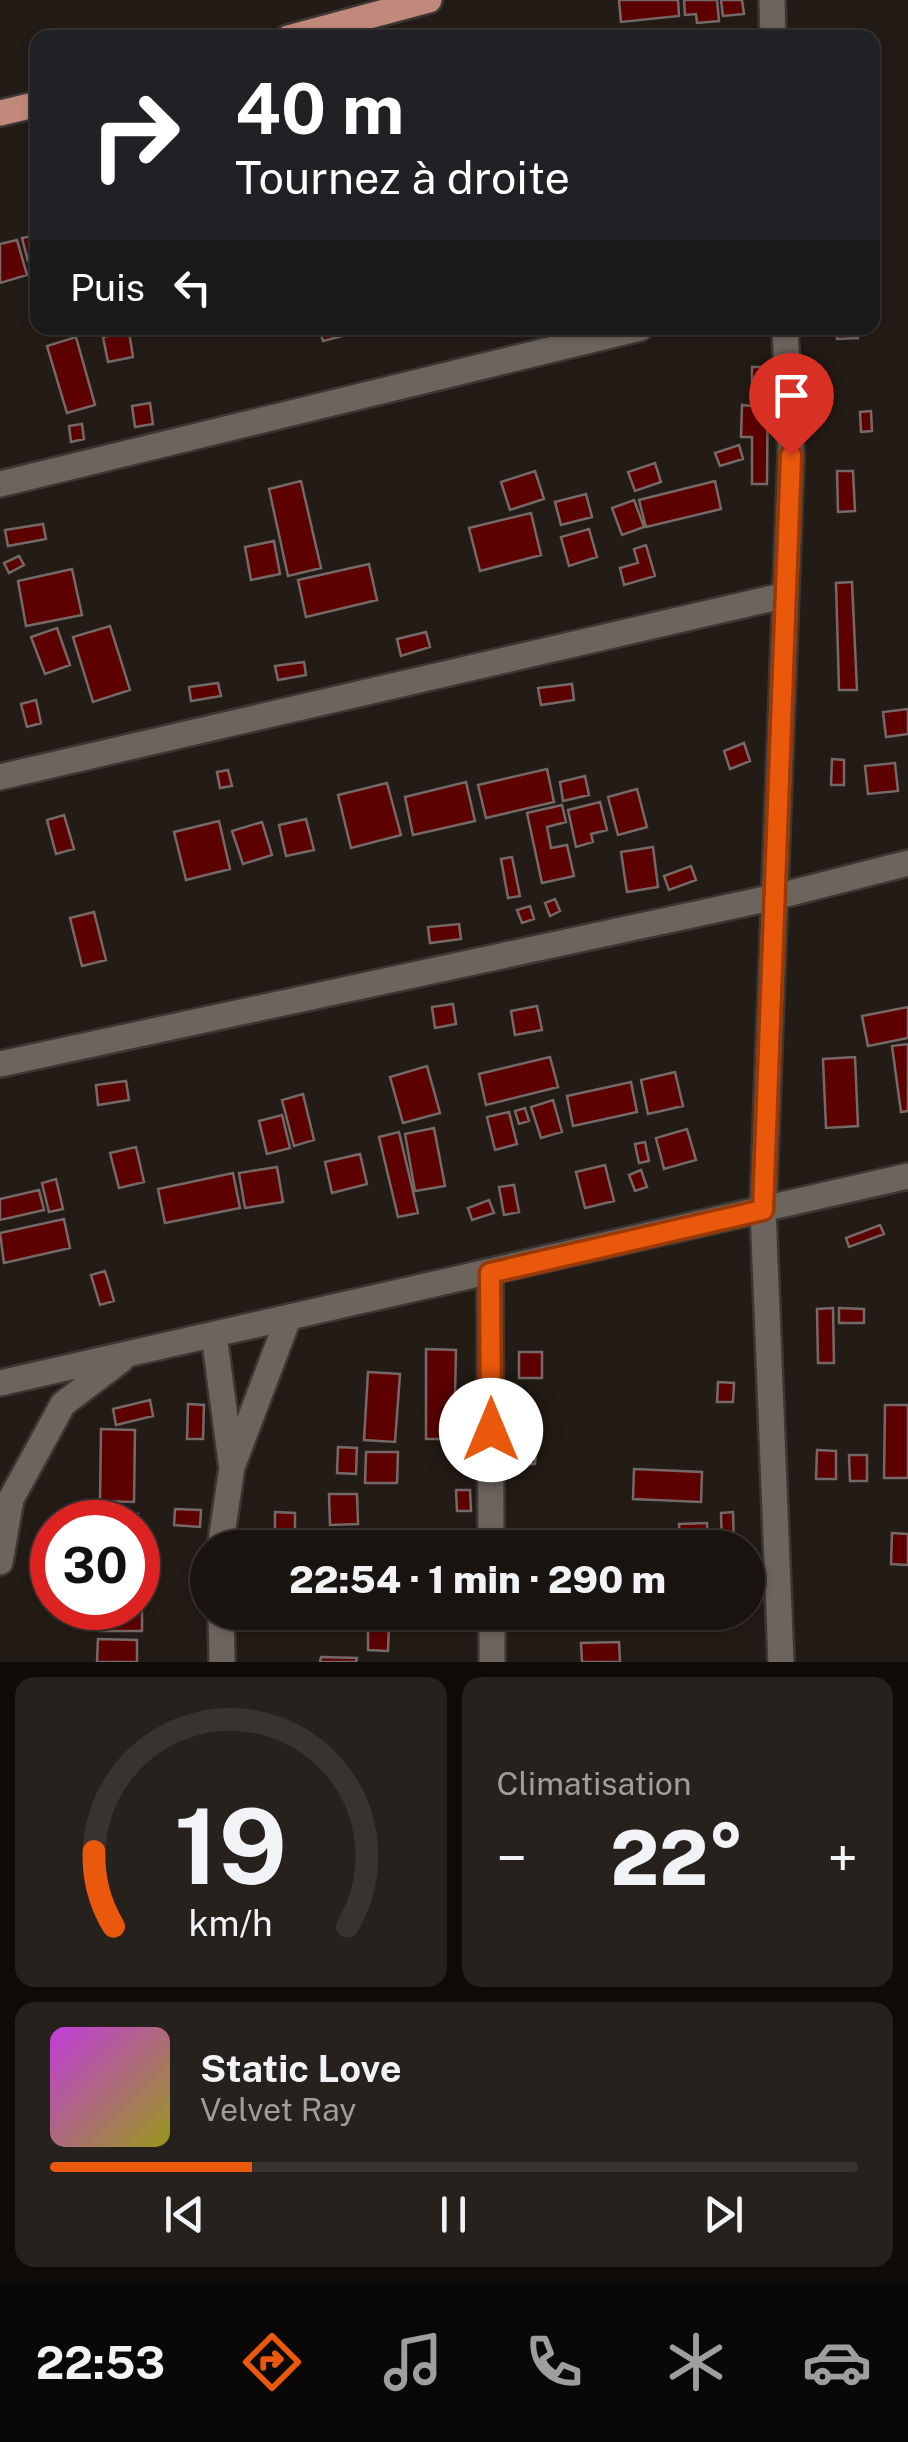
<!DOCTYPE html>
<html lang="fr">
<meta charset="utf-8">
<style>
:root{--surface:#1a1410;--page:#27211e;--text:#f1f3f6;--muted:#9f9e9f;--line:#383330;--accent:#ea580c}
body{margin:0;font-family:"Public Sans",sans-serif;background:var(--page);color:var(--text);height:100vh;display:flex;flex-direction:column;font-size:38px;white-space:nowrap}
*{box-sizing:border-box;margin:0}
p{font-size:32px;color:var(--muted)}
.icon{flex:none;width:55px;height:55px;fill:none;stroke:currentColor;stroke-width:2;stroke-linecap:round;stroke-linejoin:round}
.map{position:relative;height:1662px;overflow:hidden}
.drawer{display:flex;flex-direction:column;gap:15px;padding:15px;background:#0e0b09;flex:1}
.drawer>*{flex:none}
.top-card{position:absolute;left:30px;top:30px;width:850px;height:305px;border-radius:20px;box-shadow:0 2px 8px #0004,0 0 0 2px var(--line);background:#202124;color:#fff;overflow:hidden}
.speed{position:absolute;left:30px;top:1500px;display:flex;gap:20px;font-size:50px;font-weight:700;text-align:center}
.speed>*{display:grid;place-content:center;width:130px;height:130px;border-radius:50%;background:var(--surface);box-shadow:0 2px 8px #0004,0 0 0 2px var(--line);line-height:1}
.speed .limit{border:15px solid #d22;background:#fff;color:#111}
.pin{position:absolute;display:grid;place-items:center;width:85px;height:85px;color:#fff;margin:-102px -42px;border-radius:50% 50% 50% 0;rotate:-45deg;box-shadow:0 0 10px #0007}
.pin .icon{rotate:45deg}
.me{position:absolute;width:110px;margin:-55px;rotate:0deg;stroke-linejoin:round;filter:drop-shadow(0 0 8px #0008)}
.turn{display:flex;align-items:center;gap:35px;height:210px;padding:0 40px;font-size:45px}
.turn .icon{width:130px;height:130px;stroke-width:2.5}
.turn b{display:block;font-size:70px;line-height:85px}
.then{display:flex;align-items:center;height:95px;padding:0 40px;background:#0003;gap:20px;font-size:38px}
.big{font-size:75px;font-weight:800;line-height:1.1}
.drawer .card{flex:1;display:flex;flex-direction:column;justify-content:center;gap:15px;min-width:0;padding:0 35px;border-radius:20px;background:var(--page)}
.drawer .dial{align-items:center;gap:0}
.dial svg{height:260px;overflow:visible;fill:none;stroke:var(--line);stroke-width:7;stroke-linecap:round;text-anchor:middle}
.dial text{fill:var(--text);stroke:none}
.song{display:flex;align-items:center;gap:30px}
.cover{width:120px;height:120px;border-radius:15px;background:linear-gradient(135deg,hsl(290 70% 55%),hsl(60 70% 35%))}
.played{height:10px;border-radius:5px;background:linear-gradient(90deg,var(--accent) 25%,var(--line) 25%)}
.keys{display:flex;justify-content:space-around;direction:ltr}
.heat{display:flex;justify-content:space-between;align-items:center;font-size:55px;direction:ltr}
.drawer .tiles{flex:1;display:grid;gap:15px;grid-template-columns:1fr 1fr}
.card:last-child{grid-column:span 2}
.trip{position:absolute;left:190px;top:1530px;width:575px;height:100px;border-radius:50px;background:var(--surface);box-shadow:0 2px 8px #0004,0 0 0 2px var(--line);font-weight:800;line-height:100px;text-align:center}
.tab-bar{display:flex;height:160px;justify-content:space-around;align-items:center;background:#0a0806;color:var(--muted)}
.tab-bar .icon{width:70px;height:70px}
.tab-bar .on{color:var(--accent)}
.tab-bar b{font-size:45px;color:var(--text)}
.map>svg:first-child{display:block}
.building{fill:#5d0100;stroke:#756967;stroke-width:2.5}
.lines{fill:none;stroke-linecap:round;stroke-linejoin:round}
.minor-casing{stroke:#3d3734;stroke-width:30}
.primary-casing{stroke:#3d3734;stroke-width:30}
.minor{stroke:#6e645e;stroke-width:25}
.primary{stroke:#c1897b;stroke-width:25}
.route-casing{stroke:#983908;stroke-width:25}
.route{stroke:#ea580c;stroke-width:18}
</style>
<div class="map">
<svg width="908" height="1662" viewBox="0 0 908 1662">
<rect width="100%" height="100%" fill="#231b15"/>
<path class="building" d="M619 0H678L679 16 621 22Z
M684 0H717L719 21 697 23 696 14 685 15Z
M721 0H742L744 14 723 16Z
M37 235 38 259 28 261 22 238Z
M17 240 27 275 0 283V244Z
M55 328H93L56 333Z
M319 328H353L354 333 323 341Z
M837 328H858V338L837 339Z
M129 332 133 357 108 362 103 337Z
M76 337 95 405 67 413 47 346Z
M752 367H768L767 484H752V437H741L742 405 752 406Z
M150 403 153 424 135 427 132 406Z
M871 411 872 431 861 432 860 412Z
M82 424 84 439 71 442 69 426Z
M739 445 743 459 720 466 715 453Z
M655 463 661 482 635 491 628 472Z
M535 471 544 499 510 510 501 482Z
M837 471H853L855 511 838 512Z
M301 481 321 568 288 576 269 489Z
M715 481 721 509 646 527 639 500Z
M586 494 592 517 561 525 555 502Z
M634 500 644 527 622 535 612 508Z
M531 513 541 555 480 571 469 528Z
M43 524 46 539 8 546 5 530Z
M589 529 597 557 569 566 561 537Z
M274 541 280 574 251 580 245 547Z
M646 545 655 576 624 585 620 568 638 563 634 549Z
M19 556 24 565 9 573 4 563Z
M369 564 377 600 306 617 298 580Z
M72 569 82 615 26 626 18 581Z
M852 582 857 690H839L836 583Z
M110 626 130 690 93 702 73 637Z
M57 628 70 665 45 674 31 637Z
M426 632 430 647 401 656 397 639Z
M304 662 306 675 278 680 275 666Z
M218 683 221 696 191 701 189 687Z
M572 684 574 700 541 705 538 688Z
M36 700 41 723 27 727 21 704Z
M908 709V734L886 737 883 712Z
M744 743 750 761 730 769 724 751Z
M832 759 844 760V785H831Z
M895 763 898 791 868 794 865 766Z
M547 769 554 802 486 818 478 785Z
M228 770 232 786 220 788 217 772Z
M585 776 589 795 563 801 560 782Z
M466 782 475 821 413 835 405 797Z
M387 783 401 835 351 848 338 795Z
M637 789 647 827 618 835 608 797Z
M600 802 607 830 591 834 593 842 576 847 568 810Z
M562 805 566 822 547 827 551 848 567 845 574 876 542 883 527 813Z
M64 815 74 849 56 854 47 820Z
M306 819 314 850 286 856 279 825Z
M219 821 230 869 186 880 174 832Z
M262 822 272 855 243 864 232 831Z
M653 847 658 887 627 892 621 852Z
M512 857 520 896 508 898 501 859Z
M691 866 696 880 669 890 664 876Z
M555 899 560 911 550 916 545 903Z
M530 906 534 919 522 923 517 910Z
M94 912 106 960 82 966 70 918Z
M459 924 461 939 430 943 428 927Z
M453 1004 456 1024 435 1028 432 1007Z
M537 1006 542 1030 515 1035 511 1011Z
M908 1007V1038L868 1046 862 1016Z
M908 1044V1111L901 1112 892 1046Z
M550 1057 558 1087 486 1105 479 1074Z
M855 1057 858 1126 826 1128 823 1059Z
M427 1066 440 1113 403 1123 390 1077Z
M675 1072 683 1106 648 1114 641 1080Z
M126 1081 129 1100 98 1105 96 1085Z
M631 1082 637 1112 573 1126 567 1096Z
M303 1094 314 1140 294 1146 282 1100Z
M553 1100 562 1132 541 1138 531 1107Z
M525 1108 529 1121 519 1124 515 1111Z
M509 1112 517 1144 495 1150 487 1117Z
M282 1115 290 1148 267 1154 259 1121Z
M434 1128 445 1186 415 1191 405 1134Z
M687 1129 696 1160 664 1169 656 1138Z
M399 1132 418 1213 398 1217 379 1137Z
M645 1142 649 1161 639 1163 635 1144Z
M136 1147 144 1182 119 1188 110 1153Z
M360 1154 367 1184 332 1193 325 1162Z
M605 1165 614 1201 585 1208 576 1172Z
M277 1167 283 1202 245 1208 239 1173Z
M641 1170 647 1187 635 1191 629 1175Z
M233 1173 240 1208 165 1223 158 1189Z
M56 1179 63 1209 49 1212 42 1183Z
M514 1185 519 1212 504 1215 499 1187Z
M39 1190 44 1210 0 1220V1199Z
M489 1200 494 1213 472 1220 468 1208Z
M64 1219 70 1248 4 1263 0 1233Z
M880 1225 884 1234 849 1247 846 1238Z
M105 1271 114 1301 100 1305 91 1275Z
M833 1308 834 1363H818L817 1309Z
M839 1308 864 1309V1323H839Z
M426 1349 456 1350 454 1439H426Z
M519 1352H542V1378H519Z
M368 1372 400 1374 395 1442 364 1440Z
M718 1382 734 1383 733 1402H717Z
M150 1400 153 1416 116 1425 113 1409Z
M188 1404 204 1405 203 1439H187Z
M885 1405H908V1478H884Z
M101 1429 135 1430 134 1502 100 1501Z
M338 1447 357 1448 356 1474 337 1473Z
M519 1448 536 1449 535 1464H519Z
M817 1450 836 1451V1479H816Z
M366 1452H398L397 1483H365Z
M849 1455H867V1481H850Z
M634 1469 702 1472 701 1502 633 1499Z
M456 1490H470L471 1511H457Z
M329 1494H357L358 1524 330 1525Z
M175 1509 201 1510 200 1527 174 1525Z
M275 1512 295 1513V1537H275Z
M733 1512 734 1548H722L721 1513Z
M102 1514H138V1552V1522H102Z
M707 1523 708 1548H680L679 1524Z
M892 1533 908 1534V1565L891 1564Z
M676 1536V1548H638V1538Z
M482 1540V1548H383V1541Z
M138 1600H142V1631H99V1608H138Z
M517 1612H535L536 1630H518Z
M246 1613H266V1630H246Z
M368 1624H389L388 1651 368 1650Z
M98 1639 137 1640V1662H97Z
M619 1642 620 1662H582L581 1643Z
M321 1657 357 1658 356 1662H320Z"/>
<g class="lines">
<defs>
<path id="minor" d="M772 0 773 38
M0 484 640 328
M0 777 786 595
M0 1064 775 897 908 863
M490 1273 491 1548
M214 1335 231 1462
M0 1383 908 1176
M220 1548 232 1467 288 1319
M0 1562 11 1499 63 1404 121 1360
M221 1612 222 1662
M492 1612V1662
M781 1662 763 1210 791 455 785 328"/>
<path id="primary" d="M288 38 429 0
M0 113 38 104"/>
</defs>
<use href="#minor" class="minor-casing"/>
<use href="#primary" class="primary-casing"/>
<use href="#minor" class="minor"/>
<use href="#primary" class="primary"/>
</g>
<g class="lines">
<defs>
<path id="route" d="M491 1430 490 1273 763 1210 791 455"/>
</defs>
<use href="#route" class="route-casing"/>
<use href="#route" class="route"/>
</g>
</svg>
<div class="speed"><div class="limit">30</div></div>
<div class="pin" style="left:791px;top:455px;background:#d93025"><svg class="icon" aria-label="arrive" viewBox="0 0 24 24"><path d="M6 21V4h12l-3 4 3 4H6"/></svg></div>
<svg class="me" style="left:491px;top:1430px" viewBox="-20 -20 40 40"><circle r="19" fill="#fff"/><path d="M0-13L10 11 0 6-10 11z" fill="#ea580c"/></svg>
<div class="trip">22:54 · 1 min · 290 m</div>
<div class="top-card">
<div class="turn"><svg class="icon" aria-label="right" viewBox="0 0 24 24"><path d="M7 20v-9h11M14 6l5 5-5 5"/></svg><div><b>40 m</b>Tournez à droite</div></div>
<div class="then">Puis<svg class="icon" aria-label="left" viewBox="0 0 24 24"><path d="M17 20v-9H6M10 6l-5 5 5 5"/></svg></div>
</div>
</div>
<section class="drawer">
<div class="tiles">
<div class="card dial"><svg viewBox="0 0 100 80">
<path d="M14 69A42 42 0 1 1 86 69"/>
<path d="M14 69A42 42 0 0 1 8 46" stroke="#ea580c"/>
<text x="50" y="56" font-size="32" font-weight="700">19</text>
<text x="50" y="72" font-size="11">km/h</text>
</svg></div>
<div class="card"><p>Climatisation</p>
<div class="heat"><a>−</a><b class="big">22°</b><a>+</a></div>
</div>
<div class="card">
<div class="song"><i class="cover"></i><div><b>Static Love</b><p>Velvet Ray</p></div></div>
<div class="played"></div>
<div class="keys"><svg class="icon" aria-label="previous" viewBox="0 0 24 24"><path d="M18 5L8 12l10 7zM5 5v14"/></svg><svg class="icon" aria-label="pause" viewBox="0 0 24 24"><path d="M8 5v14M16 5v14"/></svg><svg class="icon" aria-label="next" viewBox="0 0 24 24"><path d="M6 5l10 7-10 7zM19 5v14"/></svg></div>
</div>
</div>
</section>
<nav class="tab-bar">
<b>22:53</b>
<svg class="icon on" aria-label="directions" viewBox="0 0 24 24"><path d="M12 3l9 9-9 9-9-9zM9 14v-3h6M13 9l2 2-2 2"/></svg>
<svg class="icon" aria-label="music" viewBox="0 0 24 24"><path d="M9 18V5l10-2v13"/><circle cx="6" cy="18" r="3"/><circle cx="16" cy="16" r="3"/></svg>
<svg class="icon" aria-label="phone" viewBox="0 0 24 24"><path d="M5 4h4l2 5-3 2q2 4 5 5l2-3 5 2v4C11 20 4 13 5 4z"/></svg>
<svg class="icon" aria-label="climate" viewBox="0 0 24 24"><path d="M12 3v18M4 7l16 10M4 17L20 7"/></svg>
<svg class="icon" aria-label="car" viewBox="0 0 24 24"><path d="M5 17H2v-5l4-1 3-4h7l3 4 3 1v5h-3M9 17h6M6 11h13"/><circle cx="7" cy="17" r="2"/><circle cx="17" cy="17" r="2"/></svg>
</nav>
